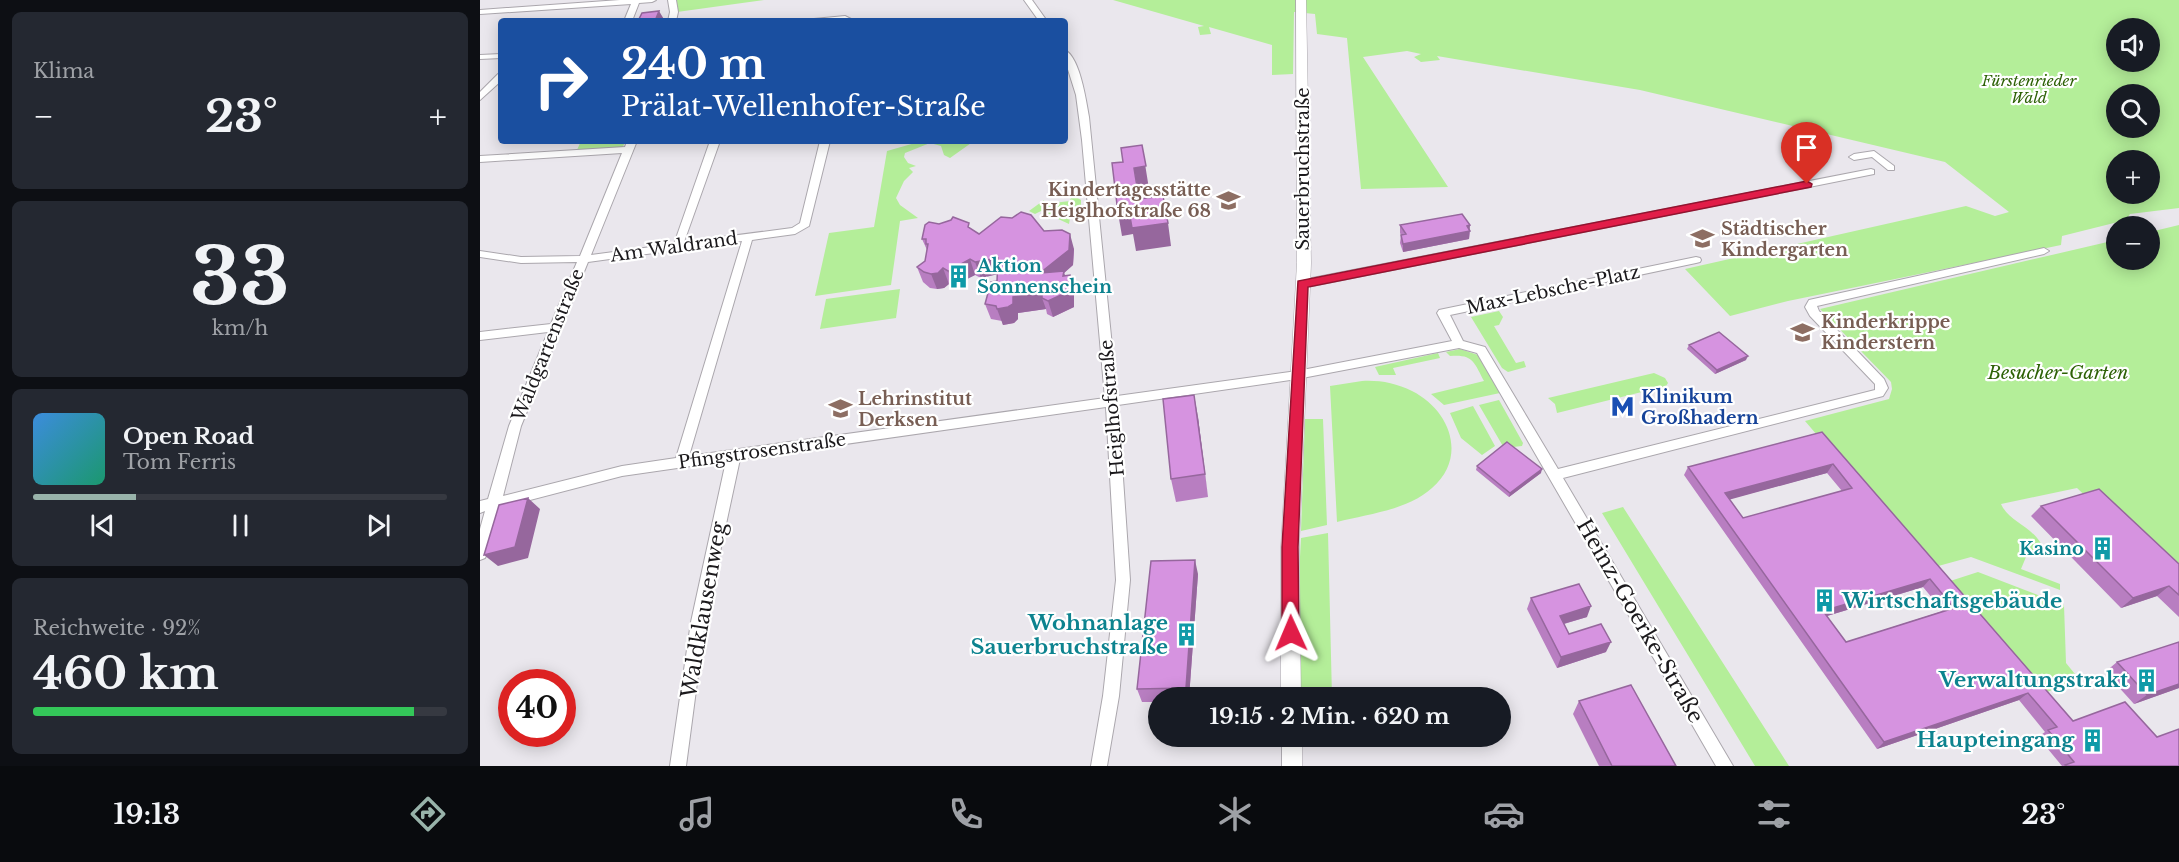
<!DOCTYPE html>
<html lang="de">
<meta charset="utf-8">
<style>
:root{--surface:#171b24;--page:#242831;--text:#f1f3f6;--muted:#9ea1a6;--line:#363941;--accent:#98b3aa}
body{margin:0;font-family:"Libre Baskerville",serif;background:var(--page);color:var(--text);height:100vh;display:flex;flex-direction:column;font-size:22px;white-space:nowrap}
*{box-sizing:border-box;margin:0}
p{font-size:20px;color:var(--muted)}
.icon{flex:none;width:33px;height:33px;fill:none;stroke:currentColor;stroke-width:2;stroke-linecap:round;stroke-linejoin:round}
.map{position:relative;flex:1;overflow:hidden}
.details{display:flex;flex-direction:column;gap:12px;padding:12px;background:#0d0f14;width:480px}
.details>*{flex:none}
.hud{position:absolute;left:18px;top:18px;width:570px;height:126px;border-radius:6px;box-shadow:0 3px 15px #0003;background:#1a4fa0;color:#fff;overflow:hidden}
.controls{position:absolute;left:1626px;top:18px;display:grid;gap:12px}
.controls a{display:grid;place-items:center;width:54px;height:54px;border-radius:50%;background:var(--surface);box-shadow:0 3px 15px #0003;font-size:30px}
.speed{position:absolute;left:18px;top:669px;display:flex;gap:12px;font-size:30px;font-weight:700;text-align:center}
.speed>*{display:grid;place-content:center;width:78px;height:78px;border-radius:50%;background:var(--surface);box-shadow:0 3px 15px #0003;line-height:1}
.speed .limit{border:9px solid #d22;background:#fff;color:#111}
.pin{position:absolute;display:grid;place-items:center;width:51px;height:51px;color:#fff;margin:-62px -26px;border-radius:50% 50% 50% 0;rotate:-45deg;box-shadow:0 0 6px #0007}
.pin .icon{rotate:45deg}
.me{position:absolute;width:66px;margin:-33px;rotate:359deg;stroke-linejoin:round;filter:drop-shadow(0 0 4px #0008)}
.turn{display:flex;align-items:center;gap:21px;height:126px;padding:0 24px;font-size:27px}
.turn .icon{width:78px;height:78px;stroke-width:2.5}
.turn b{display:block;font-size:42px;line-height:51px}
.big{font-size:45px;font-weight:700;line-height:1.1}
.details .tile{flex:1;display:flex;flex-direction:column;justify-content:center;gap:9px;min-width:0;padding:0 21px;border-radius:9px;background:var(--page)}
.details .dial{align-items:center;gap:0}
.dial b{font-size:78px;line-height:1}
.song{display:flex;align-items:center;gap:18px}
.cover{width:72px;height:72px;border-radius:9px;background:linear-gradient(135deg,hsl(210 70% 55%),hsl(160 70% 35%))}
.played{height:6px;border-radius:3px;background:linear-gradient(90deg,var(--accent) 25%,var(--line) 25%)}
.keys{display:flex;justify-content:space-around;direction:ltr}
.heat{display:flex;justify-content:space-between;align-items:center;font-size:33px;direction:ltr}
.charge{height:9px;border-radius:4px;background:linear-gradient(90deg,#34c759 92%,var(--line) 0)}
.trip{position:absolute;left:668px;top:687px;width:363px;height:60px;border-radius:30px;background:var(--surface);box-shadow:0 3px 15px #0003;font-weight:700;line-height:60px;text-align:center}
.tab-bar{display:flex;height:96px;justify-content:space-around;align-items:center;background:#090b0e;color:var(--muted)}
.tab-bar .icon{width:42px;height:42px}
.tab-bar .current{color:var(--accent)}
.tab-bar b{font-size:27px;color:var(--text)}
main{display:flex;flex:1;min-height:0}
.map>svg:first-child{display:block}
.green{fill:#b4ee99;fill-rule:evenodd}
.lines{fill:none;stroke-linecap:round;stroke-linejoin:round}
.minor-casing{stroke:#aba7ad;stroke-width:2}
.tertiary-casing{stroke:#aba7ad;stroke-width:1}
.minor{fill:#fff;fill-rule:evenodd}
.tertiary{fill:#fff;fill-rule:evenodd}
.wall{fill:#b87ec1;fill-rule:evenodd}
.shaded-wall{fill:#96679d}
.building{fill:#d693e0;stroke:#96679d;stroke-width:1.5;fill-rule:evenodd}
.route{fill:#e11d48;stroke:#92132f;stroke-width:1.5}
.labels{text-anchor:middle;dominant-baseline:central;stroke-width:4.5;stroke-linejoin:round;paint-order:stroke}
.far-park-label{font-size:15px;font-style:italic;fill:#2d6106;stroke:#fff}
.street-label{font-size:18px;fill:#1b191c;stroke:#fff}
.education-label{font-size:18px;font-weight:bold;fill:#785e54;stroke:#fff;text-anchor:start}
.culture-label{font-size:18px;font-weight:bold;fill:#0d838f;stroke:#fff;text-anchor:start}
.park-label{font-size:18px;font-style:italic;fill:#2d6106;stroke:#fff}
.transit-label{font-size:18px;font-weight:bold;fill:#164399;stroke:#fff;text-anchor:start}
.near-culture-label{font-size:21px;font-weight:bold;fill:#0d838f;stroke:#fff;text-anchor:end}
.near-street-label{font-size:21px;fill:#1b191c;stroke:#fff}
</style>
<main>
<section class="details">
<div class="tile"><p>Klima</p>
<div class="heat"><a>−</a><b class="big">23°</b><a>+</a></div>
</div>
<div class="tile dial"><b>33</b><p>km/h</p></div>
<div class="tile">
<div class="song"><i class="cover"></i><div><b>Open Road</b><p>Tom Ferris</p></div></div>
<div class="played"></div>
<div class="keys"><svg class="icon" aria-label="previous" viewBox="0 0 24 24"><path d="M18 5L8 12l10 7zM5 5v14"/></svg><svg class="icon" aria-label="pause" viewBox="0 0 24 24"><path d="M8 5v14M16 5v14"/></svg><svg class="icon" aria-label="next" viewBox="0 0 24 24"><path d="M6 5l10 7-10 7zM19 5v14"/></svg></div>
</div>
<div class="tile"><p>Reichweite · 92%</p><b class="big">460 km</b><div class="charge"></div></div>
</section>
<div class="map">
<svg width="1699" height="766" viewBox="0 0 1699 766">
<rect width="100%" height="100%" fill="#eae7ed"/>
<path class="green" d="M194 0H284L197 12Z
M633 0H1699V208L1650 214 1646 220 1582 236 1581 245 1308 301 1250 316 1205 269 1486 206 1515 216 1529 212 1465 162 1160 90 957 56 960 60 941 62 934 57 941 54 927 51 883 57 968 187 881 189 867 38 837 34 835 14 814 12 813 74 792 75V45L729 27 731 34 720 35 718 27 724 26ZM1636 28H1670V62H1636ZM1636 94H1670V128H1636ZM1636 160H1670V194H1636Z
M101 141H145L143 147 97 150Z
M442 141H494L470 158 464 155 461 146 450 143 425 153 424 157 428 163 436 166 429 168 433 172 424 181 416 198 420 205 438 218 420 221 411 285 335 296 349 233 394 227 407 151Z
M591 197H596L601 200V219L598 216 590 218 589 224 561 211 555 214 549 211 564 200 565 204 590 201Z
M1699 225V585L1597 488 1521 504C1530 524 1556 526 1565 552L1546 557 1541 569 1580 584V590L1491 557 1451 568 1325 421 1409 399 1412 389 1411 382 1340 309 1636 240V260H1670V232Z
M420 289 416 318 340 329 346 299Z
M1019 311 1023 317 1019 325 1014 326 1036 363 1044 361 1046 367 1028 372 1022 368 991 317Z
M980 349 998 355 1020 393 964 405 951 394 1004 381C994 362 993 354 970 356L966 352Z
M958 353 960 358 913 368 916 375H899L895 367Z
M1174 373 1185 378 1188 383 1186 386 1077 413 1075 404 1068 398Z
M882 381C899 380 916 383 932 391 970 410 988 457 952 488 928 510 888 514 857 522L850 386Z
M1019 400 1043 443 1042 446 1024 448 999 405Z
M993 406 1015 446 1002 455 981 438 970 413Z
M825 419H843L847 525 821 531Z
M1143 507 1309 766H1275L1122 513Z
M848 533 852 697 819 698 818 594 821 538Z
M1498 572 1584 605 1586 663 1599 679 1560 695 1464 583Z"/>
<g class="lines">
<defs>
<path id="minor" d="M140 0H176L172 2 159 3 152 21H144L151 4 0 14V10Z
M188 0H196L198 12 196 21H188L190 12Z
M544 0H552L567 21H559Z
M365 16 375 21H330L334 19Z
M585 50C600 58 606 100 609 117L637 396 817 371 972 341 957 313 959 310 1216 257 1220 258 1221 260 1220 262 1216 263 970 315 983 341 1005 347 1078 469 1395 390V384L1330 316 1325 307 1329 300 1564 248 1569 251 1564 254 1337 306 1339 311 1404 379 1408 388 1403 396 1083 478 1253 766H1236L997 353 979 348 817 379 638 405 650 580 639 696 627 766H611L623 696 636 580 626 407 260 459 225 622 206 766H190L211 622 246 461 142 476 19 508 7 554 5 558 0 560V529L5 511 0 513V501L8 499 29 426 68 332 0 340V332L71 324 97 262 41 263 0 257V251L41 257 100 256 142 153 0 162V156L145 147 147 141H157L111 255 194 244 230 141H240L204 242 312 228 320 223 340 141H350L329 226 315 234 272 240 209 456 625 398 602 140 596 95 585 60ZM262 241 196 458 142 466 23 496 41 426 108 262Z
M21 54V58L0 59V55Z
M18 74H21V81L0 100V92Z
M1394 151 1414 166V170H1408L1392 157 1374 160 1369 157 1374 154Z
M1391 169 1394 170V174L822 288 817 284 822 280Z"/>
<path id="tertiary" d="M816 0H826L831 263 819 547 821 698H801V547L817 263Z
M802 736H822V766H802Z"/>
</defs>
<use href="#minor" class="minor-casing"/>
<use href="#tertiary" class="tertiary-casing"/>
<use href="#minor" class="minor"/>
<use href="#tertiary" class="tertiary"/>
</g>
<path class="wall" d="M920 225 989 229 990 231 989 239 923 252 920 243 921 235 920 233Z
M490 228 499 234 564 231 594 249 593 265 584 273 585 275H590L594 291V307L573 317 567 314 566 309 538 313V319L534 323 523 325 522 321 511 319 505 304 517 281V274L501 278 495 275 485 280 481 286 475 287 469 284 464 288 457 289 450 288 443 282 437 267 445 261 447 250 442 239Z
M1209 345 1266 360 1235 374 1207 349Z
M718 417 728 497 696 502 691 479Z
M1342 432 1593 721 1699 766H1582L1558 737 1565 732 1539 700 1397 749 1204 475 1208 467ZM1347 473 1362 491 1263 518 1249 499ZM1443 587 1463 611 1366 642 1347 616Z
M997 466 1061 473 1029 497 996 470Z
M1561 506 1699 564V617L1677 596 1641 608 1551 516Z
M718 574 709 698H678V702H662L657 689Z
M1051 598 1107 617 1084 624 1089 634 1126 652 1077 668 1047 609Z
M1699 642V688L1654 704 1625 672 1637 662Z
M1099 701 1196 766H1119L1093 714Z"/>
<path class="shaded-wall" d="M179 11 185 21H175Z
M662 145 669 189 659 190 663 221 654 168Z
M649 211 688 223 691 246 656 251 653 234 642 236 638 213Z
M990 225 989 239 923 252V244Z
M590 234 594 249 593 265 584 273 588 286 560 273Z
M518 258 523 273 501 278 495 262Z
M490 259 495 275 485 280 481 286 475 287 468 271Z
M463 268 469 284 464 288 457 289 451 274Z
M590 275 594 291V307L573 317 568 301Z
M562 293V298L566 309 538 313V319L534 323 523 325 517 309 533 297Z
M1268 356 1266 360 1235 374 1237 370Z
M714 395 718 417 728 497 725 474Z
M1353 464 1347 473 1241 502 1245 493Z
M1062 469 1061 473 1029 497 1030 493Z
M48 498 60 509 48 558 18 566 4 555Z
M715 560 718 574 709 698H708L706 688Z
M1450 579 1443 587 1337 619 1343 611Z
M1689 586 1677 596 1641 608 1653 598Z
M1111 606 1107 617 1076 626 1080 616Z
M1131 642 1126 652 1077 668 1081 657Z
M1699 684V688L1654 704 1667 695Z
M1548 693 1539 700 1397 749 1404 742Z"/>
<path class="building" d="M179 11 175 21H158L162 13Z
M662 145 666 166 654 168 659 199 683 196 688 223 652 228 649 211 638 213 632 163 643 162 641 148Z
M541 212 551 215 564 231 582 230 590 234 589 250 560 273 584 271 583 276 590 275V291L568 301 562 298V293L533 297V304L528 307 517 309 516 306 505 304 511 282 517 281 518 258 495 262 490 259 479 265 475 270 468 271 463 268 458 273 451 274 444 272 437 267 445 261 448 244H446V239H442L445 225 449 222 459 224 471 220 473 217 489 223 488 227 499 234 521 217 532 218Z
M982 214 990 225 987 226 990 231 923 244 921 235 926 234 920 225Z
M1239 332 1268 356 1237 370 1209 345Z
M714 395 725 474 691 479 683 399Z
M1342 432 1593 721 1645 702 1677 737 1699 729V766H1586L1585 765 1594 762 1568 730 1577 727 1548 693 1404 742 1208 467ZM1353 464 1372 488 1263 518 1245 493ZM1450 579 1474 608 1366 642 1343 611Z
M1027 442 1062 469 1030 493 997 466Z
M1619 489 1699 564V595L1689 586 1653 598 1561 506Z
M48 498 35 547 4 555 19 505Z
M715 560 706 688 657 689 671 561Z
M1099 584 1111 606 1080 616 1089 634 1121 624 1131 642 1081 657 1051 598Z
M1699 642V684L1667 695 1637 662Z
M1151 685 1196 766H1132L1099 701Z"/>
<path class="route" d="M1327 181 1332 184 1331 187 828 287 818 547 819 633 817 639 811 641 805 639 802 633V547L818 281Z"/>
<defs>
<symbol id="school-bare" viewBox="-9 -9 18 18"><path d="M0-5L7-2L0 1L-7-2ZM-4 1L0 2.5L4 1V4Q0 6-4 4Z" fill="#8d6e63" stroke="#fff" stroke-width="2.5" paint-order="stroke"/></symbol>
<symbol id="building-bare" viewBox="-9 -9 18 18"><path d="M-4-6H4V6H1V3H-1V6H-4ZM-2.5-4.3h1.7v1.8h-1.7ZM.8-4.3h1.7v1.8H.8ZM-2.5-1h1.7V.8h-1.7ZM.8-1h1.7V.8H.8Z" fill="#0f9aa8" stroke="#fff" stroke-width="2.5" paint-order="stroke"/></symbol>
<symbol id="metro-bare" viewBox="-9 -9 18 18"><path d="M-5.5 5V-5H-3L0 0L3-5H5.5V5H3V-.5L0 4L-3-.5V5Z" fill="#1a4fb4" stroke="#fff" stroke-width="2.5" paint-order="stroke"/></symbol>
</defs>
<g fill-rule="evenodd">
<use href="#school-bare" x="732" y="184" width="33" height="33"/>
<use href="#school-bare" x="1206" y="222" width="33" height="33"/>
<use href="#building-bare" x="462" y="260" width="33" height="33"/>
<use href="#school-bare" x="1306" y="316" width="33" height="33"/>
<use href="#metro-bare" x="1126" y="390" width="33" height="33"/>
<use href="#school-bare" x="344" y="392" width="33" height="33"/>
<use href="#building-bare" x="1606" y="532" width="33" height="33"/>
<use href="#building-bare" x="1328" y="584" width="33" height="33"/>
<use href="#building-bare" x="690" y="618" width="33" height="33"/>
<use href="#building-bare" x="1650" y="664" width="33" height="33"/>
<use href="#building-bare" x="1596" y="724" width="33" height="33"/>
</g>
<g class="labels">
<g class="far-park-label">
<text x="1549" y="80">Fürstenrieder<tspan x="1549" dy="17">Wald</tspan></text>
</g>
<g class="street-label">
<text transform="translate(823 169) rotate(-90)">Sauerbruchstraße</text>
<text transform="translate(194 247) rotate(-8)">Am Waldrand</text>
<text transform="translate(1073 290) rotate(-12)">Max-Lebsche-Platz</text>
<text transform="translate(68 345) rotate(-68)">Waldgartenstraße</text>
<text transform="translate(632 408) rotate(-95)">Heiglhofstraße</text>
<text transform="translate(282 451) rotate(-8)">Pfingstrosenstraße</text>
</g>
<g class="education-label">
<text x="731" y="190" text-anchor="end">Kindertagesstätte<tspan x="731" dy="21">Heiglhofstraße 68</tspan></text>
<text x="1241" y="229">Städtischer<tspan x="1241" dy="21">Kindergarten</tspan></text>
<text x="1341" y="322">Kinderkrippe<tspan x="1341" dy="21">Kinderstern</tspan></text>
<text x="378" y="399">Lehrinstitut<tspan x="378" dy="21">Derksen</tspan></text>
</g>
<g class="culture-label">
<text x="497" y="266">Aktion<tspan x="497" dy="21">Sonnenschein</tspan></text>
<text x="1604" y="549" text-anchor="end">Kasino</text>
</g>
<g class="park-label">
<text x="1578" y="373">Besucher-Garten</text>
</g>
<g class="transit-label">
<text x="1161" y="397">Klinikum<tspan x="1161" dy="21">Großhadern</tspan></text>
</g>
<g class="near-culture-label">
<text x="1362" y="601" text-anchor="start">Wirtschaftsgebäude</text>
<text x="688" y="623">Wohnanlage<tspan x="688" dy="24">Sauerbruchstraße</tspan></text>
<text x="1648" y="680">Verwaltungstrakt</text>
<text x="1594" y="740">Haupteingang</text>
</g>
<g class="near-street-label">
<text transform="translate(224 610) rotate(-80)">Waldklausenweg</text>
<text transform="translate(1160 621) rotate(60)">Heinz-Goerke-Straße</text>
</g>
</g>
</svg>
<div class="controls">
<a><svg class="icon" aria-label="sound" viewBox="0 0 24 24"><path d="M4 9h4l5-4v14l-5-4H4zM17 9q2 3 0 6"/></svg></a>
<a><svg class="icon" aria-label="search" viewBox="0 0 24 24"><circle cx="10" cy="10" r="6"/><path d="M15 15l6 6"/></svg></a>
<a>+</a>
<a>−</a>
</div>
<div class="speed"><div class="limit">40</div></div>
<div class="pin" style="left:1327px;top:184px;background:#d93025"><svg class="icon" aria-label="arrive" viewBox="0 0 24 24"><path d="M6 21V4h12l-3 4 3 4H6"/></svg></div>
<svg class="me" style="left:811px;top:633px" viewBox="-20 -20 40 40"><path d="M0-17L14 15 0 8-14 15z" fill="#e11d48" stroke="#fff" stroke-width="4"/></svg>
<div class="trip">19:15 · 2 Min. · 620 m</div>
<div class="hud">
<div class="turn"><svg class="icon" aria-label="right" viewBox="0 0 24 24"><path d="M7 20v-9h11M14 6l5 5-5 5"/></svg><div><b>240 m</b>Prälat-Wellenhofer-Straße</div></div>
</div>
</div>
</main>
<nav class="tab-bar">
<b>19:13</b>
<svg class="icon current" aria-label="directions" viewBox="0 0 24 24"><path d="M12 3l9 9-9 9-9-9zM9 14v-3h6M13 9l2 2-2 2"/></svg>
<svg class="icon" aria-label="music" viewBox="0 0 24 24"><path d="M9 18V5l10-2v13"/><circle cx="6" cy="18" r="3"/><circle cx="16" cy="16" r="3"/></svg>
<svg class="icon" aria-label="phone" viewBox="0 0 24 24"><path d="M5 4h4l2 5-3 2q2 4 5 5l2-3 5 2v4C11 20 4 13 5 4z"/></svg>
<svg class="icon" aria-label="climate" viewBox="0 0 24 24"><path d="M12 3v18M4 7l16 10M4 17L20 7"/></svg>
<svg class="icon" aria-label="car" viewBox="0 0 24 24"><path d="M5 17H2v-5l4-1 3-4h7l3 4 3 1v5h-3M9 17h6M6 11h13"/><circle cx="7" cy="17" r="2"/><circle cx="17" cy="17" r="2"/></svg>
<svg class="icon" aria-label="filters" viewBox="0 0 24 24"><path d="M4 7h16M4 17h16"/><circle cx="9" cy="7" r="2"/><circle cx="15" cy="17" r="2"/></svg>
<b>23°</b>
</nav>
